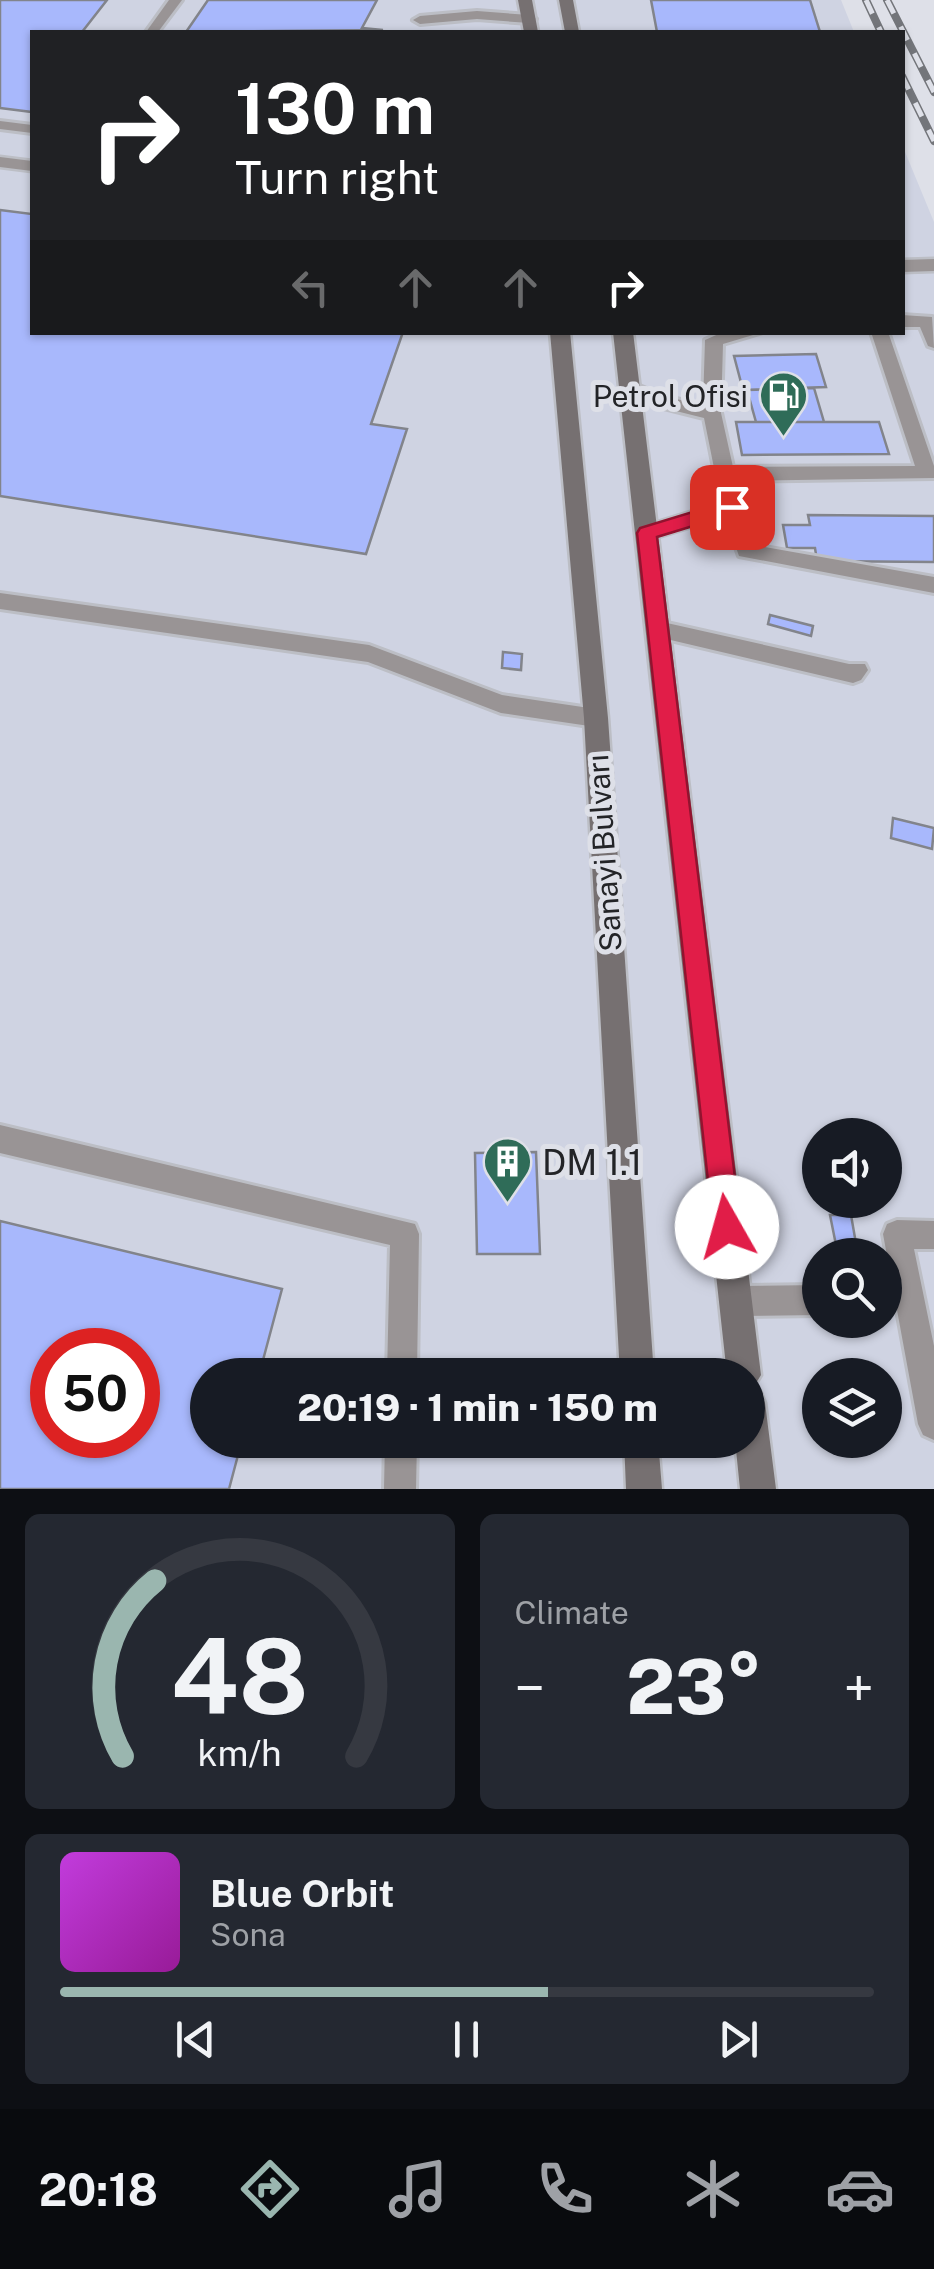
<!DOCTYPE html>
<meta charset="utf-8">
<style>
:root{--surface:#171b24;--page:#242831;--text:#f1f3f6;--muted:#9ea1a6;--line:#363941;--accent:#9ab6af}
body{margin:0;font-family:"Public Sans",sans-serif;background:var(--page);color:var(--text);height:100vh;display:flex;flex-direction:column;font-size:38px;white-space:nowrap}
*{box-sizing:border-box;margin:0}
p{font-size:32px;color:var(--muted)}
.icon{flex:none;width:55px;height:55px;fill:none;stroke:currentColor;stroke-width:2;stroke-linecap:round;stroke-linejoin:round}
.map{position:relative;height:1489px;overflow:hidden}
.drawer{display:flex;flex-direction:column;gap:25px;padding:25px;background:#0d0f14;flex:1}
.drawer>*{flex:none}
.banner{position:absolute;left:30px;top:30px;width:875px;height:305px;border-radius:0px;box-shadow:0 2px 8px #0004;background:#202124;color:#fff;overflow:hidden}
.tools{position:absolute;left:802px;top:1118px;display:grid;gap:20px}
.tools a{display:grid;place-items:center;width:100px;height:100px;border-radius:50%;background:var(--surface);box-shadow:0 2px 8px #0004;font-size:50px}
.speed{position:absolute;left:30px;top:1328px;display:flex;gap:20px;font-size:50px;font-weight:700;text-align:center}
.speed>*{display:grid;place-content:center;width:130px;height:130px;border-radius:50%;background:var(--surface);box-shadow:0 2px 8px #0004;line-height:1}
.speed .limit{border:15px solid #d22;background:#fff;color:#111}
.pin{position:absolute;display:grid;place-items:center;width:85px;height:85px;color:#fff;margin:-42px;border-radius:20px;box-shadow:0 5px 15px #0006}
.me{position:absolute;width:110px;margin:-55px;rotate:353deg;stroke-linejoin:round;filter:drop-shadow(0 0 8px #0008)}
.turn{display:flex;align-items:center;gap:35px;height:210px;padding:0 40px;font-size:45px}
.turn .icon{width:130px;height:130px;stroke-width:2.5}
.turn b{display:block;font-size:70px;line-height:85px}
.lanes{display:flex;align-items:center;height:95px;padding:0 40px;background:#0003;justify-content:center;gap:50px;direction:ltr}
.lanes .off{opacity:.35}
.big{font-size:75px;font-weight:800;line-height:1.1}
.drawer .tile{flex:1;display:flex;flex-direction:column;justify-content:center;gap:15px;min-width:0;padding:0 35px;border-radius:15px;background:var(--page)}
.drawer .dial{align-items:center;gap:0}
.dial svg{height:260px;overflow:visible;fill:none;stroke:var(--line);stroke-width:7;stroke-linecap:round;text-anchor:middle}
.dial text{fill:var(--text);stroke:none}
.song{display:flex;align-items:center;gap:30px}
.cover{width:120px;height:120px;border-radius:15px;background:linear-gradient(135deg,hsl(290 70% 55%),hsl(300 70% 35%))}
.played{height:10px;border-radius:5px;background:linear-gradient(90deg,var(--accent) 60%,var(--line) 60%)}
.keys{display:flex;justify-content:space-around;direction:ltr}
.heat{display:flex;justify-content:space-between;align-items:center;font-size:55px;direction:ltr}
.drawer .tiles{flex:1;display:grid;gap:25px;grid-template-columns:1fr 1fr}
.tile:last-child{grid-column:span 2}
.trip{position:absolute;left:190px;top:1358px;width:575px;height:100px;border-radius:50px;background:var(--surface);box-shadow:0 2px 8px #0004;font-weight:800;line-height:100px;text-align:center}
.tab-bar{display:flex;height:160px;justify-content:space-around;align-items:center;background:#090b0e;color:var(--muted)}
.tab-bar .icon{width:70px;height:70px}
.tab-bar .selected{color:var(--accent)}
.tab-bar b{font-size:45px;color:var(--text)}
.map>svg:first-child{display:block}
.built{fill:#cfd3e2;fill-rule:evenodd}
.building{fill:#a8b8fc;stroke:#82848b;stroke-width:2.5;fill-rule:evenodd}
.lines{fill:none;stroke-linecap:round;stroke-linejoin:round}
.service-casing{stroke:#bcbec5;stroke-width:6}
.minor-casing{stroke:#bcbec5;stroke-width:5}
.secondary-casing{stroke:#bcbec5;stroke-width:5}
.service{fill:#999495;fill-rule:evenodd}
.minor{fill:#999495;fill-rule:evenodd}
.secondary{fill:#767071;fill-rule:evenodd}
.rail-casing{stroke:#73757a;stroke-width:8}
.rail{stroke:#dee0e8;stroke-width:5;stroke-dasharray:15;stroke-linecap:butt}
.route{fill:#e11d48;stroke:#92132f;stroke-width:2.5}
.labels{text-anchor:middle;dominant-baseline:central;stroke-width:10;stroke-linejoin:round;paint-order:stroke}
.poi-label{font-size:30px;fill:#232427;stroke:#dee0e8;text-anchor:end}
.street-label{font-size:30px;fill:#232427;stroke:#dee0e8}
.near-poi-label{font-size:35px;fill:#232427;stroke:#dee0e8;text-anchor:start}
</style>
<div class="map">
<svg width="934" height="1489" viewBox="0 0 934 1489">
<rect width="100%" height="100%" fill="#dee0e8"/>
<path class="built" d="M0 0H841L854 32H32V332H902L903 147 934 222V1489H0ZM820 1135H885V1200H820ZM820 1255H885V1320H820ZM52 1350H138V1435H52ZM208 1375H748V1440H208ZM820 1375H885V1440H820Z"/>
<path class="building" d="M0 0H107L82 32H32V112L0 108Z
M208 0H377L362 28 383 30 186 32Z
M651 0H810L820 32H657Z
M0 210 32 214V332H403L371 424 407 429 366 554 0 496Z
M816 354 826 387 743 390 734 356Z
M814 388 824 422H756L747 390Z
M736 422H879L889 454 742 455Z
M808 515 934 516V562L817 561 815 548H787L783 525H810Z
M770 615 813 626 811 636 768 624Z
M503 652 522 654 521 670 502 668Z
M893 818 934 828 932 849 891 838Z
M536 1152 540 1254H477L475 1153Z
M830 1215H851L858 1255H838Z
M0 1221 282 1289 259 1375H208V1440H242L229 1489H0ZM52 1350H138V1435H52Z"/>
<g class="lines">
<defs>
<path id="service" d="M169 0H182L158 32H146Z
M477 11 529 15 536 19 529 23 477 19 420 24 413 20 420 16Z
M0 121 32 125V133L0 129Z
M902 315 932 317 934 348 928 346 920 327H902Z
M723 332H763L723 344 721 413 733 467 915 466 871 332H888L934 466V478L736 481 754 545 934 577V593L739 556 725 516 647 540 640 538 637 533 640 528 721 503 704 418 652 405 621 388 630 382 663 396 703 405 705 340Z
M0 593 369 645 502 695 596 709 604 711 607 718 604 725 596 727 501 713 368 662 0 609Z
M658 621 849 664H865L868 670 861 680 853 683 658 637 647 629Z
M0 1125 415 1224 419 1234 417 1375H387L390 1245 0 1153Z
M897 1220 934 1221V1249H914L934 1346V1440L923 1435 918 1424 883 1234 887 1224Z
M820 1285V1315L736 1316 726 1311 721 1301 726 1291 736 1286Z
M385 1440H417L416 1489H384Z"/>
<path id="minor" d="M0 157 32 161V171L0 167Z
M934 259V271L902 272V260Z"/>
<path id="secondary" d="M518 0H532L538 32H524Z
M559 0H573L579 32H565Z
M550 332H570L608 718 654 1375H620L584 718Z
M613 332H633L761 1375 753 1388 760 1391 765 1403 776 1489H740L735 1440H748V1375H727Z
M624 1440H658L662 1489H626Z"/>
</defs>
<use href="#service" class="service-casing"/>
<use href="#minor" class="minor-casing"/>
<use href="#secondary" class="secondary-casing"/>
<use href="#service" class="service"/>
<use href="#minor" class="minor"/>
<use href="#secondary" class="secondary"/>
<defs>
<path id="rail" d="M866 0 881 32
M887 0 934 92
M902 76 934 141"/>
</defs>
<use href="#rail" class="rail-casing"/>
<use href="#rail" class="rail"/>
</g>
<path class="route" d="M732 500 742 507 739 512 657 537 741 1227 737 1237 727 1242 717 1237 713 1227 637 533 640 528Z"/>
<defs>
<symbol id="fuel-pin" viewBox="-11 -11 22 30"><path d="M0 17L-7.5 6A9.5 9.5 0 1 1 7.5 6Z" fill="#2f6c58" stroke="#dee0e8"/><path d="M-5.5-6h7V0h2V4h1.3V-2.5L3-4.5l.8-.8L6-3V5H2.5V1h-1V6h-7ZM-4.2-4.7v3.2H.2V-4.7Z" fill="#fff"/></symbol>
<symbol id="building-pin" viewBox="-11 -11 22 30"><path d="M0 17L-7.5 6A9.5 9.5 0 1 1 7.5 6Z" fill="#2f6c58" stroke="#dee0e8"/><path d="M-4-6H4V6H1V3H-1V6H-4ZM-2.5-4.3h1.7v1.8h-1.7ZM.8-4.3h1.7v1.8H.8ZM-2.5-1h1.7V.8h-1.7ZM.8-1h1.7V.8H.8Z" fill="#fff"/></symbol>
</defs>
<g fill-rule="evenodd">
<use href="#fuel-pin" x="756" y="368" width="55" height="75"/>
<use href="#building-pin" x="480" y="1134" width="55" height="75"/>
</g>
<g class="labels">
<g class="poi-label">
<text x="748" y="396">Petrol Ofisi</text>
</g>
<g class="street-label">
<text transform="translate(604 853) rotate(-94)">Sanayi Bulvarı</text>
</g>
<g class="near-poi-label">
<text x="542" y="1162">DM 1.1</text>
</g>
</g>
</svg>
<div class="tools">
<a><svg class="icon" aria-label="sound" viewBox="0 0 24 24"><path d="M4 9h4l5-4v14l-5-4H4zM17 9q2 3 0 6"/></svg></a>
<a><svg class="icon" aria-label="search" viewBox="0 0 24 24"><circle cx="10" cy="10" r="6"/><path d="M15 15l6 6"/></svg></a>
<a><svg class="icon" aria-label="layers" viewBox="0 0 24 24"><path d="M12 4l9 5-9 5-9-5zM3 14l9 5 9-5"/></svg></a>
</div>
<div class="speed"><div class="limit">50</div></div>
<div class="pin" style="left:732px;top:507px;background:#d93025"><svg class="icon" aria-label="arrive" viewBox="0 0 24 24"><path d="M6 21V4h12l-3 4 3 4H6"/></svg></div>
<svg class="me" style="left:727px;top:1227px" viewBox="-20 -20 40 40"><circle r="19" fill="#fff"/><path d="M0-13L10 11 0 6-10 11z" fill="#e11d48"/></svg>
<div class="trip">20:19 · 1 min · 150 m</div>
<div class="banner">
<div class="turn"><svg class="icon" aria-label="right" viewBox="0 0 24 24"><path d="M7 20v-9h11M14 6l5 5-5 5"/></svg><div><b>130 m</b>Turn right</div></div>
<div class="lanes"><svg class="icon off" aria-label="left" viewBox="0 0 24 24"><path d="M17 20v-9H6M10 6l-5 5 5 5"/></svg><svg class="icon off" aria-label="ahead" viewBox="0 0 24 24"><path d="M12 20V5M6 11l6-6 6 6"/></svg><svg class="icon off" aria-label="ahead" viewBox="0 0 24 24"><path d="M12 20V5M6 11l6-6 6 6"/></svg><svg class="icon" aria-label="right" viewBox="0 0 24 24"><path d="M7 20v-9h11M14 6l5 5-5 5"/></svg></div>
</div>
</div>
<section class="drawer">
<div class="tiles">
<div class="tile dial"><svg viewBox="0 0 100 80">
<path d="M14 69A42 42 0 1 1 86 69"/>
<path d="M14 69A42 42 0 0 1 24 15" stroke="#9ab6af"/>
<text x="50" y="56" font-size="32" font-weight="700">48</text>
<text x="50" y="72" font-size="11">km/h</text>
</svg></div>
<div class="tile"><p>Climate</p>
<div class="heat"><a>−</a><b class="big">23°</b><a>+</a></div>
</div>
<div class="tile">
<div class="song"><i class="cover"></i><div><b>Blue Orbit</b><p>Sona</p></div></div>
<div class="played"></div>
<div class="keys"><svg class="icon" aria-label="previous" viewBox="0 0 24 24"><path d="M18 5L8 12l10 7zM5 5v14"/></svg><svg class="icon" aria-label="pause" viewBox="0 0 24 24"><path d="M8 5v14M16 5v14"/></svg><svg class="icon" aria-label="next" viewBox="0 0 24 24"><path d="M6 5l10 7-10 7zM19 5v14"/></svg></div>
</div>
</div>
</section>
<nav class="tab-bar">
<b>20:18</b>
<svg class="icon selected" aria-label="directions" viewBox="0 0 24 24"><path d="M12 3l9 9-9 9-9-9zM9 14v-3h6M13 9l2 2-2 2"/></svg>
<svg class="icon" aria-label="music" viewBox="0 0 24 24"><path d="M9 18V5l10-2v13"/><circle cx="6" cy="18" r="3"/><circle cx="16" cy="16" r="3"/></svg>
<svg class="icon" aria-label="phone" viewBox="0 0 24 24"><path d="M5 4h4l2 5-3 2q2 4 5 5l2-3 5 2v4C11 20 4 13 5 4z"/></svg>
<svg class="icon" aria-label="climate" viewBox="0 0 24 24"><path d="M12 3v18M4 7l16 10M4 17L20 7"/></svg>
<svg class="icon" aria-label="car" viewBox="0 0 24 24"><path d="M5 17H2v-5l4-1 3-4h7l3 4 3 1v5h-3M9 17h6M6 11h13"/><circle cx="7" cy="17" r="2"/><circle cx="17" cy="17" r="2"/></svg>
</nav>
